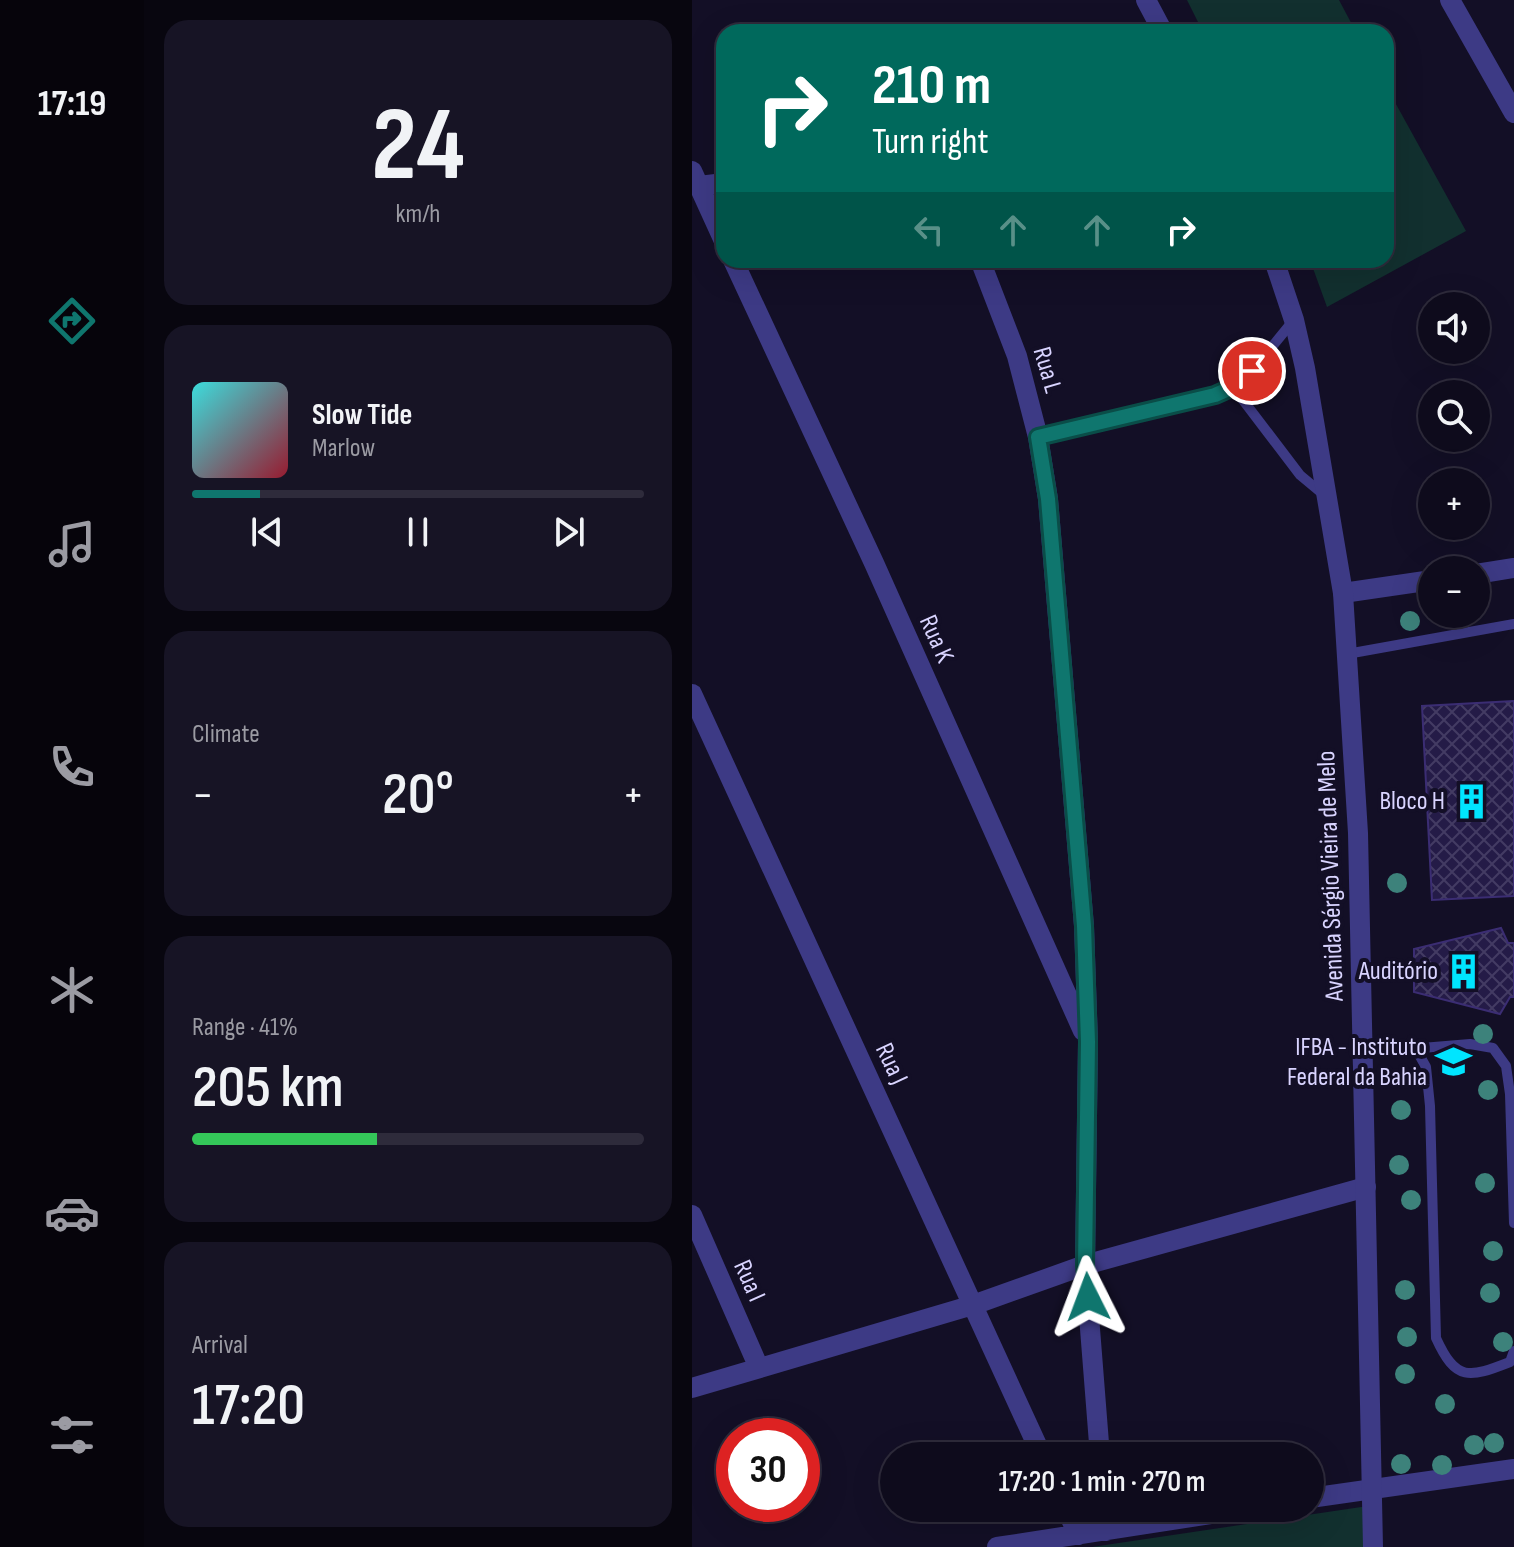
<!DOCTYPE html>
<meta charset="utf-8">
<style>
:root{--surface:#0e0b1c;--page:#171425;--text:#f1f3f6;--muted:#9b9ba3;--line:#2e2b3b;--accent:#0f766e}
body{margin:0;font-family:"Sofia Sans Condensed",sans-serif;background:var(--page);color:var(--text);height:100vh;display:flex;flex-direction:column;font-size:30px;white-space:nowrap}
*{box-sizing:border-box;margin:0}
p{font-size:26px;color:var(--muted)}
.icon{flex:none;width:44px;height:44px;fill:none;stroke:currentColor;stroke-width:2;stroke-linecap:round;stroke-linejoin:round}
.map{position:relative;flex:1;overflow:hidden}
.panel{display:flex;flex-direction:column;gap:20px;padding:20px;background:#08060f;width:548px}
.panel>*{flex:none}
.guide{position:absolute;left:24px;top:24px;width:678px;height:244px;border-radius:24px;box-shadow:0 8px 32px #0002,0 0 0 2px var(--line);background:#00695c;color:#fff;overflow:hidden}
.buttons{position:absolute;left:726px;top:292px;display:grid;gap:16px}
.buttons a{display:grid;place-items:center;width:72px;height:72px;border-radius:50%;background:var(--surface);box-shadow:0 8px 32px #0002,0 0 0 2px var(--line);font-size:40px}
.speed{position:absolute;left:24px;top:1418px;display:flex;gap:16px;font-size:40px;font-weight:700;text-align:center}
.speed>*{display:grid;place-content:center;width:104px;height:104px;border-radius:50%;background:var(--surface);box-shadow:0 8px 32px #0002,0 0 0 2px var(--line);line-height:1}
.speed .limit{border:12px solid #d22;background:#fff;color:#111}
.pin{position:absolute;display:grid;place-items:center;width:68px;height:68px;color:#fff;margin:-34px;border:4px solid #fff;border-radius:50%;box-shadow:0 2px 8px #0007}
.me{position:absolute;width:88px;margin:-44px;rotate:357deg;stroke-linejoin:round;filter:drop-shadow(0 0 6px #0008)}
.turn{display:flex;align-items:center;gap:28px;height:168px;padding:0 24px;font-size:36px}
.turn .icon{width:104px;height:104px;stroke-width:2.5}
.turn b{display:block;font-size:56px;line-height:68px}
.lanes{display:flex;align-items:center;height:76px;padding:0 24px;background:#0003;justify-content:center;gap:40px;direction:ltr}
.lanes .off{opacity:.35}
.big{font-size:60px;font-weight:600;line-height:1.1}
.panel .tile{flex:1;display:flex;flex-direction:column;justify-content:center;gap:12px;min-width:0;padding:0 28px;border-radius:24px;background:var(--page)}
.panel .dial{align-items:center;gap:0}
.dial b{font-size:104px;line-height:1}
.song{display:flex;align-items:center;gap:24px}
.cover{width:96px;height:96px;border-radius:12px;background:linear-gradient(135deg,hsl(180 70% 55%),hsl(350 70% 35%))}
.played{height:8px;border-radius:4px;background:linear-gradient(90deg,var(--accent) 15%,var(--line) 15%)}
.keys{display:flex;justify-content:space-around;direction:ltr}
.heat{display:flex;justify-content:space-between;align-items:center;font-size:44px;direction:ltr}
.charge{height:12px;border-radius:6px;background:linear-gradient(90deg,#34c759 41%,var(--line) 0)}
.trip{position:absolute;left:188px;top:1442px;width:444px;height:80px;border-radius:40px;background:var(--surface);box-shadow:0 8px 32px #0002,0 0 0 2px var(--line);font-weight:600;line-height:80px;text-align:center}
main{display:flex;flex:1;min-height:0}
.dock{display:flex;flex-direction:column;width:144px;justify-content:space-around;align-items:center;background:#06040b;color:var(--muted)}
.dock .icon{width:56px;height:56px}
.dock .on{color:var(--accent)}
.dock b{font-size:36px;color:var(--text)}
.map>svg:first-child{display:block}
.green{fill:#12302f}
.building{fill:url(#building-cross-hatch);stroke:#3b2d73;stroke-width:2}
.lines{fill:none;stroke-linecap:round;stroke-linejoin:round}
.service{stroke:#3d3a85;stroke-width:10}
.minor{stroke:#3d3a85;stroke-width:20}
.tertiary{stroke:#3d3a85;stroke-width:20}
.tree{fill:#3d827b}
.route-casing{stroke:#0a4d48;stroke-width:20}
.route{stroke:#0f766e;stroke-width:14}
.labels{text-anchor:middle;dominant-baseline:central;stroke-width:8;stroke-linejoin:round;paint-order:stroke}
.street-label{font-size:26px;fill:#d9d4ff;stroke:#130f26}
.poi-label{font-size:26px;fill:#d9d4ff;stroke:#130f26;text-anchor:end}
</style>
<main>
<nav class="dock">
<b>17:19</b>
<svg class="icon on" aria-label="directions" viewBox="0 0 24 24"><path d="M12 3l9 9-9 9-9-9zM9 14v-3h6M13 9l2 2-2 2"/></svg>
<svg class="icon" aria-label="music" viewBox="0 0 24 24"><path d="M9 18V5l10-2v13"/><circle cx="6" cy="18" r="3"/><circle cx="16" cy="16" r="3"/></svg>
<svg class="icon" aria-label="phone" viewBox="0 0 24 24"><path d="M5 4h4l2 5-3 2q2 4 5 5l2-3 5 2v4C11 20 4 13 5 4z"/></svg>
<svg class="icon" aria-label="climate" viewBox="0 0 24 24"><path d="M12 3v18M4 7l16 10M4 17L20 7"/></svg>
<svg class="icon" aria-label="car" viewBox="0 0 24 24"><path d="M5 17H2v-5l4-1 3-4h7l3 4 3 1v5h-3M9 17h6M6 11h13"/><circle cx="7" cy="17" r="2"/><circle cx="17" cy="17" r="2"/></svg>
<svg class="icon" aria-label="filters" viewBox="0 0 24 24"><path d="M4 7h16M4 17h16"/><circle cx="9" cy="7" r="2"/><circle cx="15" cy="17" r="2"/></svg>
</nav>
<section class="panel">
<div class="tile dial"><b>24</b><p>km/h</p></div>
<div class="tile">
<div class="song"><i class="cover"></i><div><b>Slow Tide</b><p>Marlow</p></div></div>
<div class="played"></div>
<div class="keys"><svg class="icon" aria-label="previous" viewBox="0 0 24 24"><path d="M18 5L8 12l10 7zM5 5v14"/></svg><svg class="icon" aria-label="pause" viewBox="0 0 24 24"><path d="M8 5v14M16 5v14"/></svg><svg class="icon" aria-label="next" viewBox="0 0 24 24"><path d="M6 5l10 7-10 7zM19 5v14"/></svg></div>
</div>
<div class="tile"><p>Climate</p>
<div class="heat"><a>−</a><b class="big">20°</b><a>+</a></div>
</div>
<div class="tile"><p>Range · 41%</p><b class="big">205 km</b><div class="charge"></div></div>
<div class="tile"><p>Arrival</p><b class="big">17:20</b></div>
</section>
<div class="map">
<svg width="822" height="1547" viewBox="0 0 822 1547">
<defs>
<pattern id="building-cross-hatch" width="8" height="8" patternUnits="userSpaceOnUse" patternTransform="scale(2)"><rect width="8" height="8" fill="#241b47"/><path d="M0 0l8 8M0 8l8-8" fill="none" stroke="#433b63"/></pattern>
</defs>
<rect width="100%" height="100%" fill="#130f26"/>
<path class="green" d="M495 0H647L664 32H511Z
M694 86 774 231 635 307 618 260H694Z
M676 1506 677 1547H400Z"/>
<path class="building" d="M822 701V896L740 900 730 706Z
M809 928 816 943H822V997H818L808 1014 722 992V949Z"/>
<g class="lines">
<path class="service" d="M541 387 608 475 632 495
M346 437 523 395 541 387 560 371 601 321
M655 654 822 624
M724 1049 734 1067 738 1106 744 1338C764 1382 777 1378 818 1362L822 1351
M670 1053 778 1044 801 1048 814 1066 818 1094 822 1223"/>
<path class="minor" d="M758 0 822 113
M0 171 32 241
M7 186 32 183
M41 260 182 563 391 1031
M288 260 325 356 346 437 356 499 392 926 396 1042 393 1265 408 1456
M784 574 822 568
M651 593 740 580
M0 694 350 1456
M0 1215 67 1368
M0 1388 281 1305 393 1265 674 1187
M618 1498 822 1469
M374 1508 386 1535
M412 1508 414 1531
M305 1547 558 1508"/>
<path class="tertiary" d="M454 0 471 32
M582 260 602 320 613 368 651 593 666 833 681 1547"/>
</g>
<g class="tree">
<circle cx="718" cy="621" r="10"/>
<circle cx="705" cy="883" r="10"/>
<circle cx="791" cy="1034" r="10"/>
<circle cx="796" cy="1090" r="10"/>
<circle cx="709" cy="1110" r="10"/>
<circle cx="707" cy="1165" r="10"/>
<circle cx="793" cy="1183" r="10"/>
<circle cx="719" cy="1200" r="10"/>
<circle cx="801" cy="1251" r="10"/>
<circle cx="713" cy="1290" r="10"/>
<circle cx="798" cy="1293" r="10"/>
<circle cx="715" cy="1337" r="10"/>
<circle cx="811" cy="1342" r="10"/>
<circle cx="713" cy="1374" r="10"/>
<circle cx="753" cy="1404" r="10"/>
<circle cx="802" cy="1443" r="10"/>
<circle cx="782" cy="1445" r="10"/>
<circle cx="709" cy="1464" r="10"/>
<circle cx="750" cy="1465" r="10"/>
</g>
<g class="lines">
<defs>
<path id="route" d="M396 1297 393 1265 396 1042 392 926 356 499 346 437 523 395 541 387 560 371"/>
</defs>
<use href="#route" class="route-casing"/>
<use href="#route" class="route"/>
</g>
<defs>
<symbol id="building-bare" viewBox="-9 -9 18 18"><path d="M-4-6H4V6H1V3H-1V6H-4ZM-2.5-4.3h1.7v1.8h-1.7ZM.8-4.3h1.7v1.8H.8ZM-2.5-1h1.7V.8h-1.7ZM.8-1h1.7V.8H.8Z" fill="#00e5ff" stroke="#130f26" stroke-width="2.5" paint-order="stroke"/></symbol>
<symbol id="university-bare" viewBox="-9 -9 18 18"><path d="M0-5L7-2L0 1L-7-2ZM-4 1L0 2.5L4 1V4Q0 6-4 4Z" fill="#00e5ff" stroke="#130f26" stroke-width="2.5" paint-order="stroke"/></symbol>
</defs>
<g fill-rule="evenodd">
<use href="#building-bare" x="754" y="776" width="51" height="51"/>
<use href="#building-bare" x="746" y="946" width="51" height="51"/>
<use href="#university-bare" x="736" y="1036" width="51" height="51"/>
</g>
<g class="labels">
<g class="street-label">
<text transform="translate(355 370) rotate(74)">Rua L</text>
<text transform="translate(244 639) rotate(66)">Rua K</text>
<text transform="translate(639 876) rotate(-92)">Avenida Sérgio Vieira de Melo</text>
<text transform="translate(199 1064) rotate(65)">Rua J</text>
<text transform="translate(57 1281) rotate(66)">Rua I</text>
</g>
<g class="poi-label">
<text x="753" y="801">Bloco H</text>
<text x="746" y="971">Auditório</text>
<text x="735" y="1047">IFBA - Instituto<tspan x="735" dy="30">Federal da Bahia</tspan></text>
</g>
</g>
</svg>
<div class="buttons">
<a><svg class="icon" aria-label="sound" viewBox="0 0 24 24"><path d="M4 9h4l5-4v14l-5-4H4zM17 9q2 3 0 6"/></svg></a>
<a><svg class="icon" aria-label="search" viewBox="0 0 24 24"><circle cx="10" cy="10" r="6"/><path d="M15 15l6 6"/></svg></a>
<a>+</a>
<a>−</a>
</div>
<div class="speed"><div class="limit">30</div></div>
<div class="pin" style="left:560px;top:371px;background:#d93025"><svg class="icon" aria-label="arrive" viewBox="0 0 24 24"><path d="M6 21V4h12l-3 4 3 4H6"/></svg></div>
<svg class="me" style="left:396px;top:1297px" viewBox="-20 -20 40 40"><path d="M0-17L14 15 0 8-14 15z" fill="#0f766e" stroke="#fff" stroke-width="4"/></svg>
<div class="trip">17:20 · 1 min · 270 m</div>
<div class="guide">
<div class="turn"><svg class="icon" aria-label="right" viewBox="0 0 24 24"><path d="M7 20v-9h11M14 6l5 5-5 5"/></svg><div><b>210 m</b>Turn right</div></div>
<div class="lanes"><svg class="icon off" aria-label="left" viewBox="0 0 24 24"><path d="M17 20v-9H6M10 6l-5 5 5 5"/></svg><svg class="icon off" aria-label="ahead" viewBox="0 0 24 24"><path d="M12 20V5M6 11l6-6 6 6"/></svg><svg class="icon off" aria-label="ahead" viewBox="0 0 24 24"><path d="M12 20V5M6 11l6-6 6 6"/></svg><svg class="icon" aria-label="right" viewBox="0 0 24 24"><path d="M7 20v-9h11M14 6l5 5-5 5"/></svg></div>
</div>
</div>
</main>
